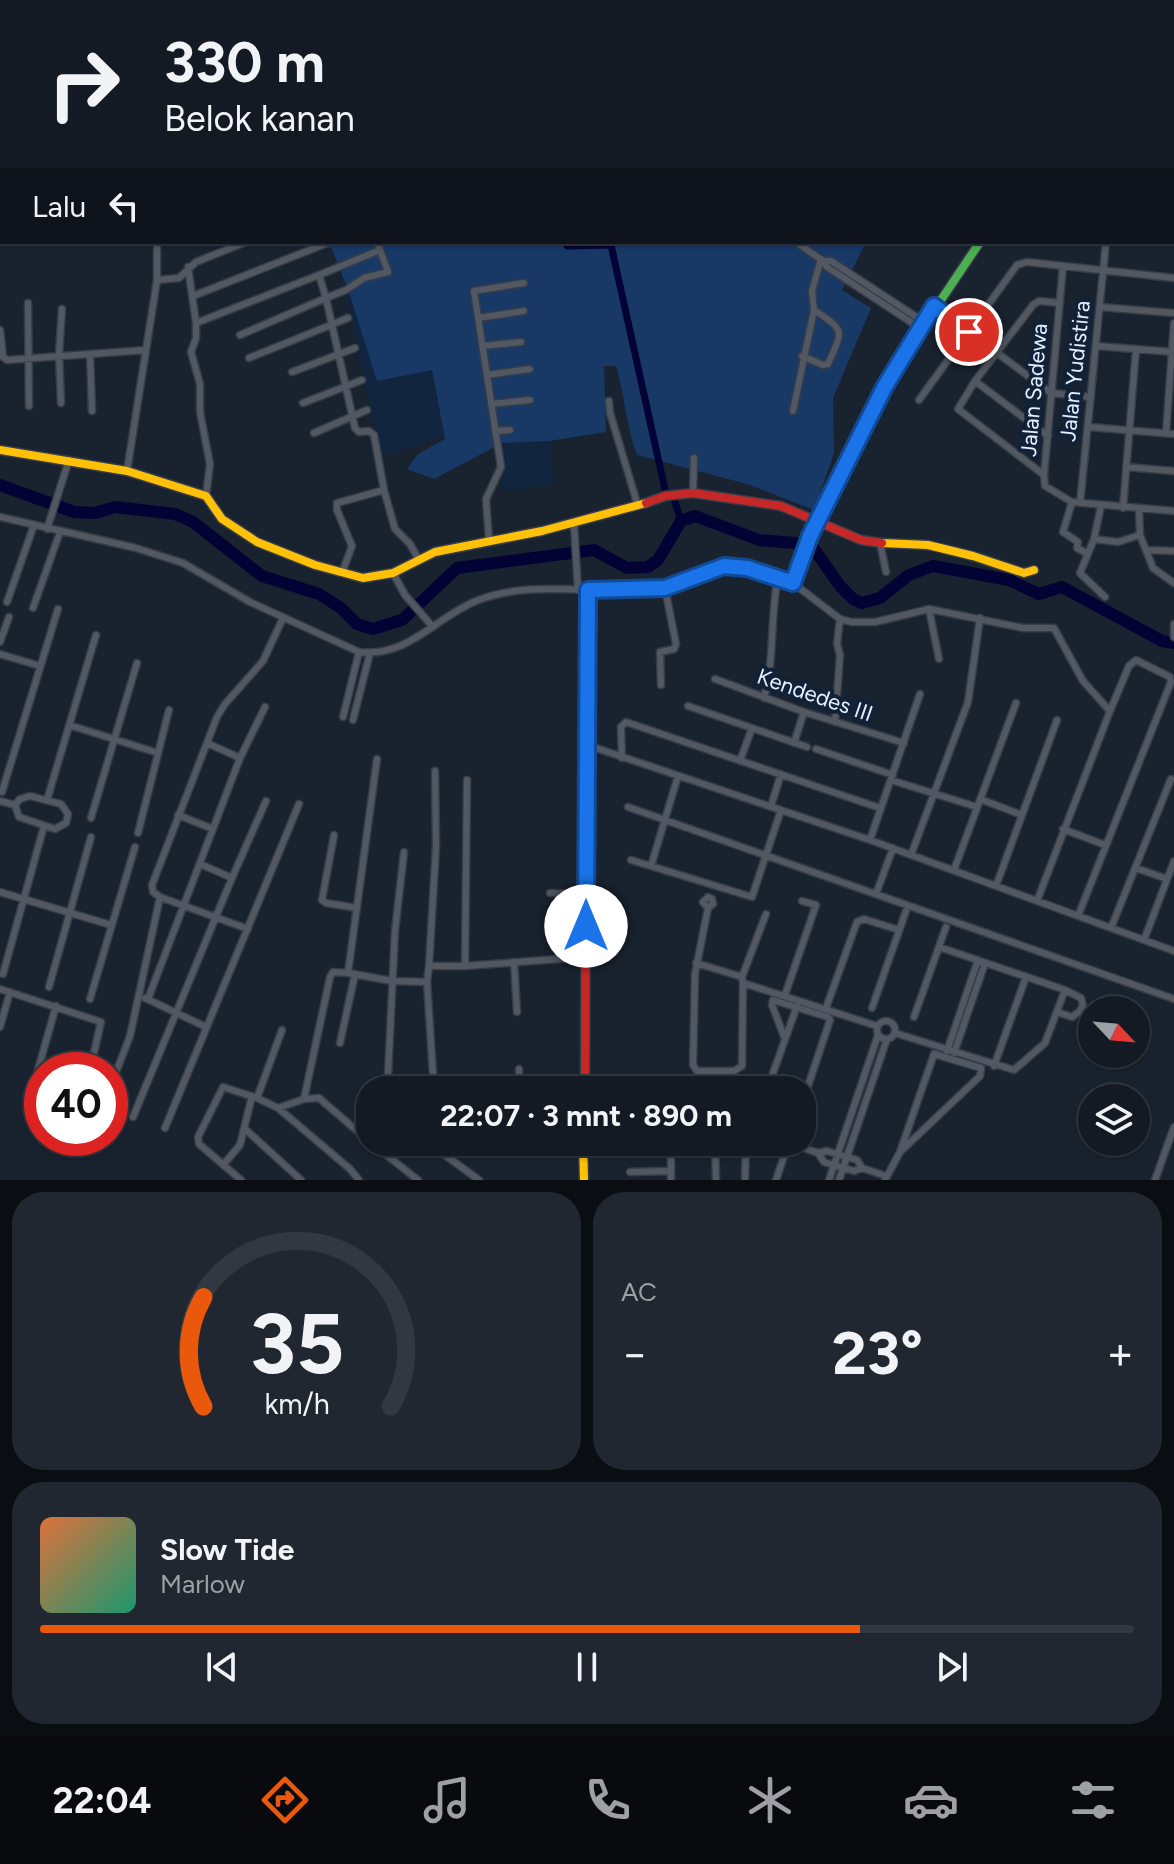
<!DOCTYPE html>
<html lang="id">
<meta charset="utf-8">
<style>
:root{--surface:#131a23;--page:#202730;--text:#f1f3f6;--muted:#9da1a6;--line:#323841;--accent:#ea580c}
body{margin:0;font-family:Figtree,sans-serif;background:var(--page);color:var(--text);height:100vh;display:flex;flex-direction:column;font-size:30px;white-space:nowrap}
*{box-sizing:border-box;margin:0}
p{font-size:26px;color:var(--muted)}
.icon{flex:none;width:44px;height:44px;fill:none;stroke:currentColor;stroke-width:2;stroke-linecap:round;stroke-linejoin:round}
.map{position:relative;height:1180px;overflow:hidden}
.drawer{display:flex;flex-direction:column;gap:12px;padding:12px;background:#0a0e13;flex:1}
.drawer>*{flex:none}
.hud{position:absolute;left:0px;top:0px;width:1174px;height:244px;box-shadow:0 2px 6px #0004,0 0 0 2px var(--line);background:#131a23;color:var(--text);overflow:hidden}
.needle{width:52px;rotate:116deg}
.buttons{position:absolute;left:1078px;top:996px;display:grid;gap:16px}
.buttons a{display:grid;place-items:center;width:72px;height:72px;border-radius:50%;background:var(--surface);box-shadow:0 2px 6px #0004,0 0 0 2px var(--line);font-size:40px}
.speed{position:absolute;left:24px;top:1052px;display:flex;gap:16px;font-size:40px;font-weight:700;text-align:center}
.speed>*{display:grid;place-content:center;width:104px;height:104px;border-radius:50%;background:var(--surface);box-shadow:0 2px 6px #0004,0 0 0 2px var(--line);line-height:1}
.speed .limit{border:12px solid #d22;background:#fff;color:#111}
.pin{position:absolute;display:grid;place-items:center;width:68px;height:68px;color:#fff;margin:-34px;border:4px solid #fff;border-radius:50%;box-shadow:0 2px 8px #0007}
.me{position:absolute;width:88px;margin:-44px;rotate:0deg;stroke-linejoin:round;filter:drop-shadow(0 0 6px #0008)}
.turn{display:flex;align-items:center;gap:28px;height:168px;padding:0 32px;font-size:36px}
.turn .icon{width:104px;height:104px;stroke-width:2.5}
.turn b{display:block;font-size:56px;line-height:68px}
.then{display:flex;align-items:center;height:76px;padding:0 32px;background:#0003;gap:16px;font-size:30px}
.big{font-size:60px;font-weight:700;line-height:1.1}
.drawer .tile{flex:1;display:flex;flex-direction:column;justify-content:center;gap:12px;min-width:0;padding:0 28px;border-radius:32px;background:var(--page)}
.drawer .dial{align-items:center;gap:0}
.dial svg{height:208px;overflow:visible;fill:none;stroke:var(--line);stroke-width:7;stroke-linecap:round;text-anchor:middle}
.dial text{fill:var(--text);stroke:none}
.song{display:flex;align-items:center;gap:24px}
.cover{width:96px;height:96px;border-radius:12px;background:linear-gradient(135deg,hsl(20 70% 55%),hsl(160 70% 35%))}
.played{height:8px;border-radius:4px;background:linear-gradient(90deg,var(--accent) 75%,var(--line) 75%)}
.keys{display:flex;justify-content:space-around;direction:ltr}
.heat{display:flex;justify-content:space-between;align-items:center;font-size:44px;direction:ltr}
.drawer .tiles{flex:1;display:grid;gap:12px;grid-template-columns:1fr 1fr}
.tile:last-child{grid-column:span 2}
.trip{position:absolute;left:356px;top:1076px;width:460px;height:80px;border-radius:32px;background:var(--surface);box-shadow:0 2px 6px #0004,0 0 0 2px var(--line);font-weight:700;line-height:80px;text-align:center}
.tab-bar{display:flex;height:128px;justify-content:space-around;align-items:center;background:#080a0e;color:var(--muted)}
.tab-bar .icon{width:56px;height:56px}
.tab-bar .on{color:var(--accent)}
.tab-bar b{font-size:36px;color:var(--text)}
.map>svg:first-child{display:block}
.built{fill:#12253f}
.green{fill:#183966}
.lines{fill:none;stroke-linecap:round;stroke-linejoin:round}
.canal{stroke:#020334;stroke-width:7}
.river{stroke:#020334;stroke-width:12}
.street-casing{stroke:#373d48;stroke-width:9}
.fast-casing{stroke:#373d48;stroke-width:11}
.slow-casing{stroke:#373d48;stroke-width:11}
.jam-casing{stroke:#373d48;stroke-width:11}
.street{stroke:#515862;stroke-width:6}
.fast{stroke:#4caf50;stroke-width:8}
.slow{stroke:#ffc107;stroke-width:8}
.jam{stroke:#c62828;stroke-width:8}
.route-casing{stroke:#114b97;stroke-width:20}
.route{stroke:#1a73e8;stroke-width:14}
.labels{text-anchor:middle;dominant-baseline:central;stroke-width:8;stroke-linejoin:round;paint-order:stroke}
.street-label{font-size:22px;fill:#e4efff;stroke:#102138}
</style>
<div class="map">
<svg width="1174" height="1180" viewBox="0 0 1174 1180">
<rect width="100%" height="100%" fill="#19222f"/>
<path class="built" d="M412 271 444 436 380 457 347 295 364 279Z
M550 437 554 484 503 491 493 446Z"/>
<path class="green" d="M97 0H1117V2Z
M329 242H866L842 290 871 308 833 398 834 453 814 510 747 484 637 455C626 427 625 395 616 366H604L606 432 549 441 502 443 434 479 407 469 418 454 445 439 432 370 377 381 349 292Z"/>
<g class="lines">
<path class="canal" d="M484 0V2
M565 242 567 246 611 245 666 494 674 499 681 521"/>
<path class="river" d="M0 485 74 512 95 513 115 507 175 514 193 522 262 576 319 594 341 608 357 624 373 629 402 620 457 568 594 550 627 568 648 567 658 560 681 521 695 516 759 540 795 543 814 549 840 586 853 599 862 603 880 598 909 575 933 566 1009 580 1039 594 1062 587 1162 641 1174 643"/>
<defs>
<path id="street" d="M94 0 95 2
M685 0V2
M33 2 37 0
M1095 2 1100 0
M0 17 2 16
M0 46 2 45
M0 66 2 71
M1172 89H1174
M0 107 2 106
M1172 125H1174
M1172 196 1174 160
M1172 240H1174
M377 242 388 272 364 278 346 290 326 298 355 428 359 432 369 431 374 435 384 490 395 529 410 544 419 560
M796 242 823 261 827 267 920 328
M823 261H831L924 322
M1063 266 1044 475 1045 486 1072 502 1174 511
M188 267 196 323V338L191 352 200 384V412L210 464 206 496
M319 275 380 250
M157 280 179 278 196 262 246 242
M193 296 330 242
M28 303 29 406
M934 306 1051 393 1091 397
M1100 307 1174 313
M478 318 524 311
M196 323 319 275 326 298 240 335
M0 330 3 357 7 360 146 350
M482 346 521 342
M1096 346 1174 352
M90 354 92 411
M802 356 823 365 828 364C843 330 846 331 814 310
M249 358 348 318
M292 372 355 348
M487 375 530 369
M975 381 1048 436
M919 400 1017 265 1027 262 1174 278
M609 401 610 413 638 506
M61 403 59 355 62 309
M303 403 362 380
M491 404 530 400
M793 411 814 310 812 291 821 259
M1089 427 1174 434
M495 431 510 430
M314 433 367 410
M1166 433 1174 323
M1126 467 1174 471
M127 471 157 280V242
M1044 475 958 409 975 381 1033 305 1039 301 1060 303
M693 493 694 458
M1072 502 1063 532 1078 542 1077 548 1088 554
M1080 503 1106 242
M1101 506 1094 539 1080 573 1105 597
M1123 508 1136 349
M1139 509 1140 535 1153 568 1174 583
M0 517 136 548 183 563 250 602 359 652C407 658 435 618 476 601 510 587 552 588 588 590
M574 524 578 590
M47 529 69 460
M1094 539 1118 542 1140 535
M489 540 486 499 501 467 474 291 524 283
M880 543 886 572
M1146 550 1174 551
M342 573 352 546 337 510V503L384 490
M393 573 405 595 433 627
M793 583 840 619 852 622H875L929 609 1023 628H1054L1083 681 1110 711
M7 602 34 525
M33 608 60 532
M929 609 939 659
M1174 624V637
M0 642 9 617
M0 654 40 666
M715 679 804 712 904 743
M661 685 660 652 674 649 676 644 665 588
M764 698C775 657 770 617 778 577
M688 706 807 747
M343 717 359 652
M353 720 370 653
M835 722 840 655 837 644 840 619
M69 725 158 753
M794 743 804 712
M587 745 870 840 1174 951
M816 749 893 775
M240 758 265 707
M622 758 621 727 626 722 880 808
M377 759 348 973 392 981 427 982
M740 761 752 728
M435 771 436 846 429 966H465L586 957
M891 780 977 807
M2 792 58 609
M30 796 61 804 68 814 66 823 55 829 19 817 15 805 20 799Z
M980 799 1022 815
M47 800 96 635
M0 801 15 805
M771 806 781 774
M628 807 1174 999
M178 815 213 829
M91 818 137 663
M1063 829 1105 845
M138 833 169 710
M334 835 322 900 326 903 357 908
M870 840 920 694
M404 852 395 931 388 1075 390 1083 404 1090
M911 855 968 702 980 618
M631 860 752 897 781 810
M200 864 232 878
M651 866 678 776
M1136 868 1167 879
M954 870 1016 703
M996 886 1057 720
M0 892 111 925
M550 893 585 894
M876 894 893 848
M1037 901 1110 711 1129 666 1136 660 1170 677 1171 682 1078 916
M708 908 703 902 708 897 712 899 713 904 708 908 695 974 693 1065 697 1071H734L742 1066 743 983
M1111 928 1171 779
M248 929 160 897 153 892 152 885 217 717 225 704 263 661 283 618
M1144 940 1174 861
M514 962 517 1012
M696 963 742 977
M429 966 427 982 434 1090
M465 966 467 780
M3 974 44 826
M742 977 743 983 877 1026
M742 977 766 914
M49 987 91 837
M0 989 101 1022 90 1070
M785 995 816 905 802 901
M145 998 206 1027
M90 999 135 847
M148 999 240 758 207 743
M826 1008 857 922 864 919 899 930
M872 1008 906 911
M1057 1012 1072 1017 1079 1012 1083 1006 1081 998 1065 990
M914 1017 946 927
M877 1030a9 9 0 1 1 18 0a9 9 0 1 1-18 0Z
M0 1027 10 992
M282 1030 257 1098 278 1108 350 1169 359 1180
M895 1033 1014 1070 1045 1043 1065 990 939 947
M785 1039 772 1005 773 1000 828 1017 830 1020 802 1104
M340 1043 355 974
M947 1051 978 960
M954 1053 985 963
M994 1066 1026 977
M519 1069 520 1090
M669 1085V1090
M110 1088 130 1036 160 897
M767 1090 797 1006
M32 1091 56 1006
M304 1099 330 977 333 972 348 973
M278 1108 304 1099 319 1098 370 1142
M133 1117 232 878 266 801
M165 1128 299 804
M244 1128 301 1180
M370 1142 418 1180
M427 1142 479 1180
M671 1142V1180
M715 1142 716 1180
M787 1142 818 1153
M827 1151 857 1160 862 1168 854 1171 824 1162 818 1153Z
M223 1165 240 1145 252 1096
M862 1168 886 1176
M630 1172 671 1171
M745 1178 746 1142
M241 1180 199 1144 198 1137 223 1087 257 1098
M776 1180 789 1142
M829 1180 878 1035
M839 1180 887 1039
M885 1180 900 1152 934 1054 981 1068 980 1076 900 1152
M1155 1180 1174 1127"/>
<path id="fast" d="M850 456 892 373 980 242"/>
<path id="slow" d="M1120 2 1121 0
M0 450 127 471 206 496 222 519 257 542 315 565 363 578 393 573 435 552 542 531 646 503
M882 543 928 545 973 556 1024 573 1034 570
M586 842 588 590 665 588 724 566 747 568 793 583 810 536 850 456
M583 1142 584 1180"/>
<path id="jam" d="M646 503 665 496 693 493 781 506 861 540 882 543
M585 1090 586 842"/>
</defs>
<use href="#street" class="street-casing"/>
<use href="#fast" class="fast-casing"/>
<use href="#slow" class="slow-casing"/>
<use href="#jam" class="jam-casing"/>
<use href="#street" class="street"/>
<use href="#fast" class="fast"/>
<use href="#slow" class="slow"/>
<use href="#jam" class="jam"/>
</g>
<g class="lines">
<defs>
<path id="route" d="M586 926 588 590 665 588 724 566 747 568 793 583 810 536 885 386 934 306 969 332"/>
</defs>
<use href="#route" class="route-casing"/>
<use href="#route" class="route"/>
</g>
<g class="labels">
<g class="street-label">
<text transform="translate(1075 371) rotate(-84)">Jalan Yudistira</text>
<text transform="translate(1034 390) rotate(-85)">Jalan Sadewa</text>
<text transform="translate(815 695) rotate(19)">Kendedes III</text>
</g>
</g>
</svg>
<div class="buttons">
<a><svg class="needle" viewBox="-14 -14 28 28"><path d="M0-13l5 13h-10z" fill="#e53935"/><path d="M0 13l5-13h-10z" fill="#9da1a6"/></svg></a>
<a><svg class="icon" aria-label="layers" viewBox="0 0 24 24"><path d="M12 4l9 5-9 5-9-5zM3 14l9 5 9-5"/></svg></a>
</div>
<div class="speed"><div class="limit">40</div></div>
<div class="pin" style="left:969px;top:332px;background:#d93025"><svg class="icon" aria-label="arrive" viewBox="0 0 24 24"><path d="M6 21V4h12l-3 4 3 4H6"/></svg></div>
<svg class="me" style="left:586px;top:926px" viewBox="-20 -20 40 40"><circle r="19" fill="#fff"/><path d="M0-13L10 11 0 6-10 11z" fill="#1a73e8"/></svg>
<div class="trip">22:07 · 3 mnt · 890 m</div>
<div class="hud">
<div class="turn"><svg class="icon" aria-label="right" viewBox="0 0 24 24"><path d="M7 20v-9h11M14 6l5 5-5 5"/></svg><div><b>330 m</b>Belok kanan</div></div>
<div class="then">Lalu<svg class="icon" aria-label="left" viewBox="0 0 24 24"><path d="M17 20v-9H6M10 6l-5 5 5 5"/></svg></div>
</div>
</div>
<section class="drawer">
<div class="tiles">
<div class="tile dial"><svg viewBox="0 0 100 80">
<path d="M14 69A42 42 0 1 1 86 69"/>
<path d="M14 69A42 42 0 0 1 14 27" stroke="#ea580c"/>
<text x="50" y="56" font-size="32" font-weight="700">35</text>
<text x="50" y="72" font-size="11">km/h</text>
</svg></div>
<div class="tile"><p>AC</p>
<div class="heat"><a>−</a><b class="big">23°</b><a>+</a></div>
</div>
<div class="tile">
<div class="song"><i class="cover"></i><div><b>Slow Tide</b><p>Marlow</p></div></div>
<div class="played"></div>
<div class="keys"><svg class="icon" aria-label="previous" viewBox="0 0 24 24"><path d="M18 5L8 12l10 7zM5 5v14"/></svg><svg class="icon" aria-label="pause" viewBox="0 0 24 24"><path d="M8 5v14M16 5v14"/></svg><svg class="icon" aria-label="next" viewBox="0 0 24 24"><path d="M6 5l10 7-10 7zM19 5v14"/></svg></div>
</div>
</div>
</section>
<nav class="tab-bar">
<b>22:04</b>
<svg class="icon on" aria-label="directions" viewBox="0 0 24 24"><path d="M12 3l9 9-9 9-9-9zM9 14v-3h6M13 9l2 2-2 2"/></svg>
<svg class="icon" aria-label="music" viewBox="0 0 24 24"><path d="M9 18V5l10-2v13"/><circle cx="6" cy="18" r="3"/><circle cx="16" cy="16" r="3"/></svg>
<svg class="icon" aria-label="phone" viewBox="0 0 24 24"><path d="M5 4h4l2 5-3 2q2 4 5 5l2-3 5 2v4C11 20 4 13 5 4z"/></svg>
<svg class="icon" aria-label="climate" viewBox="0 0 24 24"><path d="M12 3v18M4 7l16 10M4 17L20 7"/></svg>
<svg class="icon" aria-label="car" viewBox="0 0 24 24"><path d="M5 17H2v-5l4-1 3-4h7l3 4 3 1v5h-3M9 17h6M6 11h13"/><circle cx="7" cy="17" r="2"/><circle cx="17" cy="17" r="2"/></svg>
<svg class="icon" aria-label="filters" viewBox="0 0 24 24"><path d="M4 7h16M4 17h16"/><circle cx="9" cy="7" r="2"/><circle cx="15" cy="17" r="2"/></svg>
</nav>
